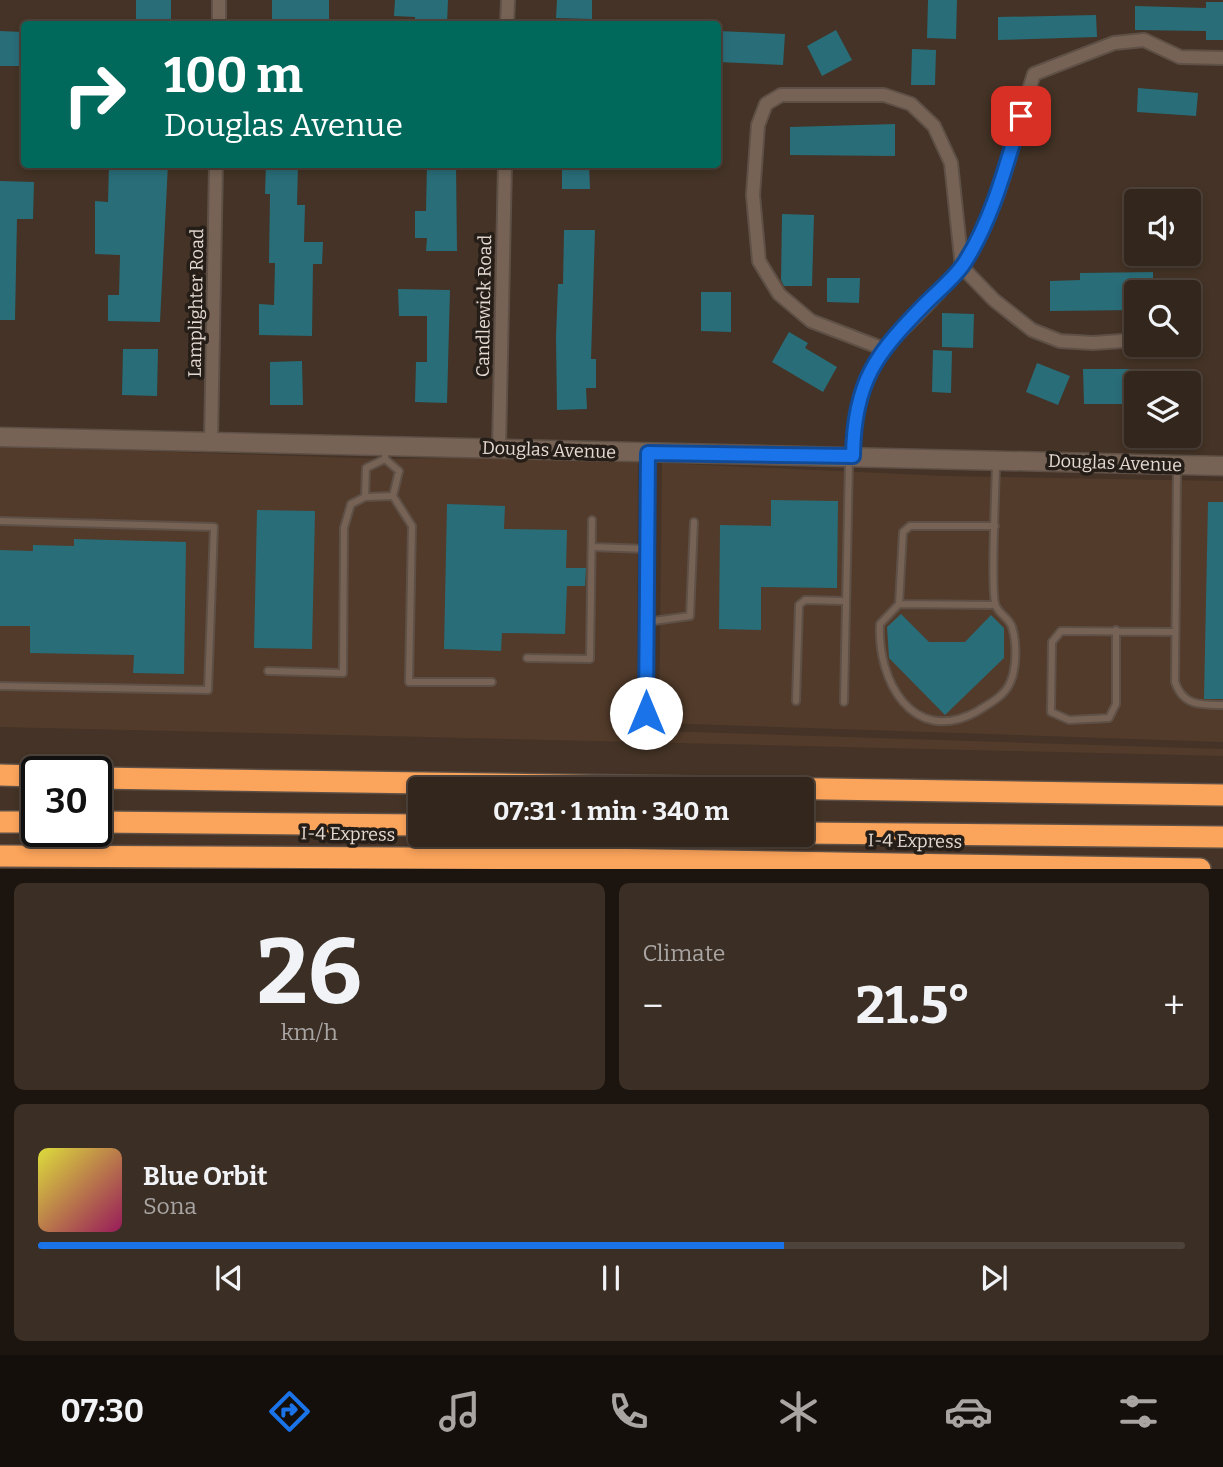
<!DOCTYPE html>
<meta charset="utf-8">
<style>
:root{--surface:#33261c;--page:#3b2e25;--text:#f1f3f6;--muted:#a9a5a3;--line:#4e433b;--accent:#1a73e8}
body{margin:0;font-family:Bitter,serif;background:var(--page);color:var(--text);height:100vh;display:flex;flex-direction:column;font-size:26px;white-space:nowrap}
*{box-sizing:border-box;margin:0}
p{font-size:23px;color:var(--muted)}
.icon{flex:none;width:38px;height:38px;fill:none;stroke:currentColor;stroke-width:2;stroke-linecap:round;stroke-linejoin:round}
.map{position:relative;height:869px;overflow:hidden}
.sheet{display:flex;flex-direction:column;gap:14px;padding:14px;background:#1c150f;flex:1}
.sheet>*{flex:none}
.banner{position:absolute;left:21px;top:21px;width:700px;height:147px;border-radius:7px;box-shadow:0 4px 10px #0003,0 0 0 2px var(--line);background:#00695c;color:#fff;overflow:hidden}
.controls{position:absolute;left:1124px;top:189px;display:grid;gap:14px}
.controls a{display:grid;place-items:center;width:77px;height:77px;border-radius:7px;background:var(--surface);box-shadow:0 4px 10px #0003,0 0 0 2px var(--line);font-size:35px}
.speed{position:absolute;left:21px;top:756px;display:flex;gap:14px;font-size:35px;font-weight:700;text-align:center}
.speed>*{display:grid;place-content:center;width:91px;height:91px;border-radius:50%;background:var(--surface);box-shadow:0 4px 10px #0003,0 0 0 2px var(--line);line-height:1}
.speed .limit{border:4px solid #111;border-radius:10px;background:#fff;color:#111}
.pin{position:absolute;display:grid;place-items:center;width:60px;height:60px;color:#fff;margin:-30px;border-radius:14px;box-shadow:0 4px 10px #0006}
.me{position:absolute;width:77px;margin:-38px;rotate:0deg;stroke-linejoin:round;filter:drop-shadow(0 0 5px #0008)}
.turn{display:flex;align-items:center;gap:24px;height:147px;padding:0 28px;font-size:32px}
.turn .icon{width:91px;height:91px;stroke-width:2.5}
.turn b{display:block;font-size:49px;line-height:60px}
.big{font-size:52px;font-weight:700;line-height:1.1}
.sheet .widget{flex:1;display:flex;flex-direction:column;justify-content:center;gap:10px;min-width:0;padding:0 24px;border-radius:10px;background:var(--page)}
.sheet .dial{align-items:center;gap:0}
.dial b{font-size:91px;line-height:1}
.song{display:flex;align-items:center;gap:21px}
.cover{width:84px;height:84px;border-radius:10px;background:linear-gradient(135deg,hsl(60 70% 55%),hsl(330 70% 35%))}
.played{height:7px;border-radius:4px;background:linear-gradient(90deg,var(--accent) 65%,var(--line) 65%)}
.keys{display:flex;justify-content:space-around;direction:ltr}
.heat{display:flex;justify-content:space-between;align-items:center;font-size:38px;direction:ltr}
.sheet .tiles{flex:1;display:grid;gap:14px;grid-template-columns:1fr 1fr}
.widget:last-child{grid-column:span 2}
.trip{position:absolute;left:408px;top:777px;width:406px;height:70px;border-radius:7px;background:var(--surface);box-shadow:0 4px 10px #0003,0 0 0 2px var(--line);font-weight:700;line-height:70px;text-align:center}
.dock{display:flex;height:112px;justify-content:space-around;align-items:center;background:#140f0b;color:var(--muted)}
.dock .icon{width:49px;height:49px}
.dock .on{color:var(--accent)}
.dock b{font-size:32px;color:var(--text)}
.map>svg:first-child{display:block}
.built{fill:#523b2a}
.building{fill:#296d78}
.lines{fill:none;stroke-linecap:round;stroke-linejoin:round}
.service-casing{stroke:#5e5046;stroke-width:10}
.minor-casing{stroke:#5e5046;stroke-width:16}
.secondary-casing{stroke:#5e5046;stroke-width:21}
.motorway-casing{stroke:#5e5046;stroke-width:24}
.service{stroke:#766355;stroke-width:6}
.minor{stroke:#766355;stroke-width:12}
.secondary{stroke:#766355;stroke-width:18}
.motorway{stroke:#fba45b;stroke-width:21}
.route-casing{stroke:#114b97;stroke-width:18}
.route{stroke:#1a73e8;stroke-width:12}
.labels{text-anchor:middle;dominant-baseline:central;stroke-width:7;stroke-linejoin:round;paint-order:stroke}
.street-label{font-size:18px;fill:#e5dad2;stroke:#251d17}
</style>
<div class="map">
<svg width="1223" height="869" viewBox="0 0 1223 869">
<rect width="100%" height="100%" fill="#443326"/>
<path class="built" d="M0 446 385 459 499 457 638 461 637 721H651L652 728 659 731 1223 749V756L0 727Z
M662 463 945 476 1223 481V742L659 723Z"/>
<path class="building" d="M136 0H171V24H136Z
M272 0H329V24H272Z
M395 0H448L447 24H415V17L394 16Z
M557 0H592V19L556 18Z
M928 0H957L956 39 927 38Z
M1206 2H1223V40H1206V31L1135 30V6L1206 8Z
M1096 15 1097 37 998 40V17Z
M836 30 852 60 822 76 807 46Z
M0 31 24 32V66H0Z
M718 31 785 34 783 65 718 62Z
M912 49 936 50 935 85H911Z
M1138 88 1198 93 1196 116 1137 112Z
M895 124V156L790 155V127Z
M109 164H168L160 322 108 321V295H119L120 255 95 254V201L108 202Z
M266 164H298L297 205H305L304 242H323L322 264H313L312 336 259 335V304L274 305 275 263H269L270 194H265Z
M427 164H456L457 251H426L427 238H415V211H426Z
M562 164H589L590 189H562Z
M0 181 34 182 33 219H17L15 320H0Z
M782 214 814 215 812 286H784L781 280Z
M564 230H595L591 359H596V388H586L587 409 557 410 556 337 558 284H563Z
M1153 272V292H1136V310L1050 311V281L1080 280V273Z
M827 278H860L859 303 827 302Z
M398 289 450 290 447 403 415 402 416 362H427V316H399Z
M701 292H731V332L701 331Z
M942 313 974 314 973 348 942 347Z
M789 332 808 343 805 348 837 367 823 392 772 362Z
M123 349H158L157 396 122 395Z
M933 350 952 351 951 393 932 392Z
M302 361 303 405H270V362Z
M1037 363 1070 376 1058 405 1026 392Z
M1083 369H1172V383H1136V404H1084Z
M771 500 838 501 837 588 761 587V630L719 629 720 525 771 526Z
M1208 502H1223V699H1204Z
M447 504 505 506 504 529 567 530 566 568H586L585 586H567L565 634 502 633 501 651 444 649Z
M257 510 315 511 312 649 254 648Z
M74 539 186 542 184 674 133 673 134 655 30 653V626H0V550L33 551V545L74 546Z
M901 614 929 642H965L991 615 1004 628V658L945 715 889 658 887 627Z"/>
<g class="lines">
<defs>
<path id="service" d="M385 447V459L399 471 393 496 412 526 409 682H492
M853 455C854 410 861 387 884 349
M385 459 366 468 365 497 393 496
M1177 467 1175 682C1183 706 1201 705 1223 705
M0 521 214 527 208 690 0 686
M995 526H910L903 532 899 604 880 624C877 680 912 746 976 712 987 705 1003 697 1009 685 1017 670 1017 643 1012 627 1009 618 999 614 996 606 990 596 996 482 996 462
M592 547 647 549
M899 604 995 605
M646 622 690 616 694 522
M1116 630V704L1109 718 1069 720 1051 712 1052 642 1061 631 1175 632
M527 658 590 659 592 520
M268 671 343 673 344 528 351 504 365 497
M796 701 799 605 805 600 846 601
M844 702 849 461"/>
<path id="minor" d="M219 24V0
M507 24 508 0
M1136 340 1093 343 1060 341 1032 330 994 300 962 267 951 163 934 126 911 104 884 95H781L766 104 758 125 753 195 759 261 779 294 811 321 884 349C908 322 941 294 962 266 1000 214 1014 134 1034 74L1114 43 1144 40 1180 57 1223 58
M211 442 216 164
M499 448 505 164
M646 713 648 453"/>
<path id="secondary" d="M0 437 1223 466"/>
<path id="motorway" d="M0 775 37 776
M96 778 1223 795
M0 822H37
M96 822 420 825
M802 833 1223 837
M0 856 597 859 1200 869"/>
</defs>
<use href="#service" class="service-casing"/>
<use href="#minor" class="minor-casing"/>
<use href="#secondary" class="secondary-casing"/>
<use href="#motorway" class="motorway-casing"/>
<use href="#service" class="service"/>
<use href="#minor" class="minor"/>
<use href="#secondary" class="secondary"/>
<use href="#motorway" class="motorway"/>
</g>
<g class="lines">
<defs>
<path id="route" d="M646 713 648 453 853 456C854 381 876 354 926 303 938 291 953 279 963 265 992 221 1006 166 1021 116"/>
</defs>
<use href="#route" class="route-casing"/>
<use href="#route" class="route"/>
</g>
<g class="labels">
<g class="street-label">
<text transform="translate(196 303) rotate(-89)">Lamplighter Road</text>
<text transform="translate(484 306) rotate(-89)">Candlewick Road</text>
<text transform="translate(549 450) rotate(2)">Douglas Avenue</text>
<text transform="translate(1115 463) rotate(2)">Douglas Avenue</text>
<text transform="translate(348 834) rotate(1)">I-4 Express</text>
<text transform="translate(915 841) rotate(1)">I-4 Express</text>
</g>
</g>
</svg>
<div class="controls">
<a><svg class="icon" aria-label="sound" viewBox="0 0 24 24"><path d="M4 9h4l5-4v14l-5-4H4zM17 9q2 3 0 6"/></svg></a>
<a><svg class="icon" aria-label="search" viewBox="0 0 24 24"><circle cx="10" cy="10" r="6"/><path d="M15 15l6 6"/></svg></a>
<a><svg class="icon" aria-label="layers" viewBox="0 0 24 24"><path d="M12 4l9 5-9 5-9-5zM3 14l9 5 9-5"/></svg></a>
</div>
<div class="speed"><div class="limit">30</div></div>
<div class="pin" style="left:1021px;top:116px;background:#d93025"><svg class="icon" aria-label="arrive" viewBox="0 0 24 24"><path d="M6 21V4h12l-3 4 3 4H6"/></svg></div>
<svg class="me" style="left:646px;top:713px" viewBox="-20 -20 40 40"><circle r="19" fill="#fff"/><path d="M0-13L10 11 0 6-10 11z" fill="#1a73e8"/></svg>
<div class="trip">07:31 · 1 min · 340 m</div>
<div class="banner">
<div class="turn"><svg class="icon" aria-label="right" viewBox="0 0 24 24"><path d="M7 20v-9h11M14 6l5 5-5 5"/></svg><div><b>100 m</b>Douglas Avenue</div></div>
</div>
</div>
<section class="sheet">
<div class="tiles">
<div class="widget dial"><b>26</b><p>km/h</p></div>
<div class="widget"><p>Climate</p>
<div class="heat"><a>−</a><b class="big">21.5°</b><a>+</a></div>
</div>
<div class="widget">
<div class="song"><i class="cover"></i><div><b>Blue Orbit</b><p>Sona</p></div></div>
<div class="played"></div>
<div class="keys"><svg class="icon" aria-label="previous" viewBox="0 0 24 24"><path d="M18 5L8 12l10 7zM5 5v14"/></svg><svg class="icon" aria-label="pause" viewBox="0 0 24 24"><path d="M8 5v14M16 5v14"/></svg><svg class="icon" aria-label="next" viewBox="0 0 24 24"><path d="M6 5l10 7-10 7zM19 5v14"/></svg></div>
</div>
</div>
</section>
<nav class="dock">
<b>07:30</b>
<svg class="icon on" aria-label="directions" viewBox="0 0 24 24"><path d="M12 3l9 9-9 9-9-9zM9 14v-3h6M13 9l2 2-2 2"/></svg>
<svg class="icon" aria-label="music" viewBox="0 0 24 24"><path d="M9 18V5l10-2v13"/><circle cx="6" cy="18" r="3"/><circle cx="16" cy="16" r="3"/></svg>
<svg class="icon" aria-label="phone" viewBox="0 0 24 24"><path d="M5 4h4l2 5-3 2q2 4 5 5l2-3 5 2v4C11 20 4 13 5 4z"/></svg>
<svg class="icon" aria-label="climate" viewBox="0 0 24 24"><path d="M12 3v18M4 7l16 10M4 17L20 7"/></svg>
<svg class="icon" aria-label="car" viewBox="0 0 24 24"><path d="M5 17H2v-5l4-1 3-4h7l3 4 3 1v5h-3M9 17h6M6 11h13"/><circle cx="7" cy="17" r="2"/><circle cx="17" cy="17" r="2"/></svg>
<svg class="icon" aria-label="filters" viewBox="0 0 24 24"><path d="M4 7h16M4 17h16"/><circle cx="9" cy="7" r="2"/><circle cx="15" cy="17" r="2"/></svg>
</nav>
